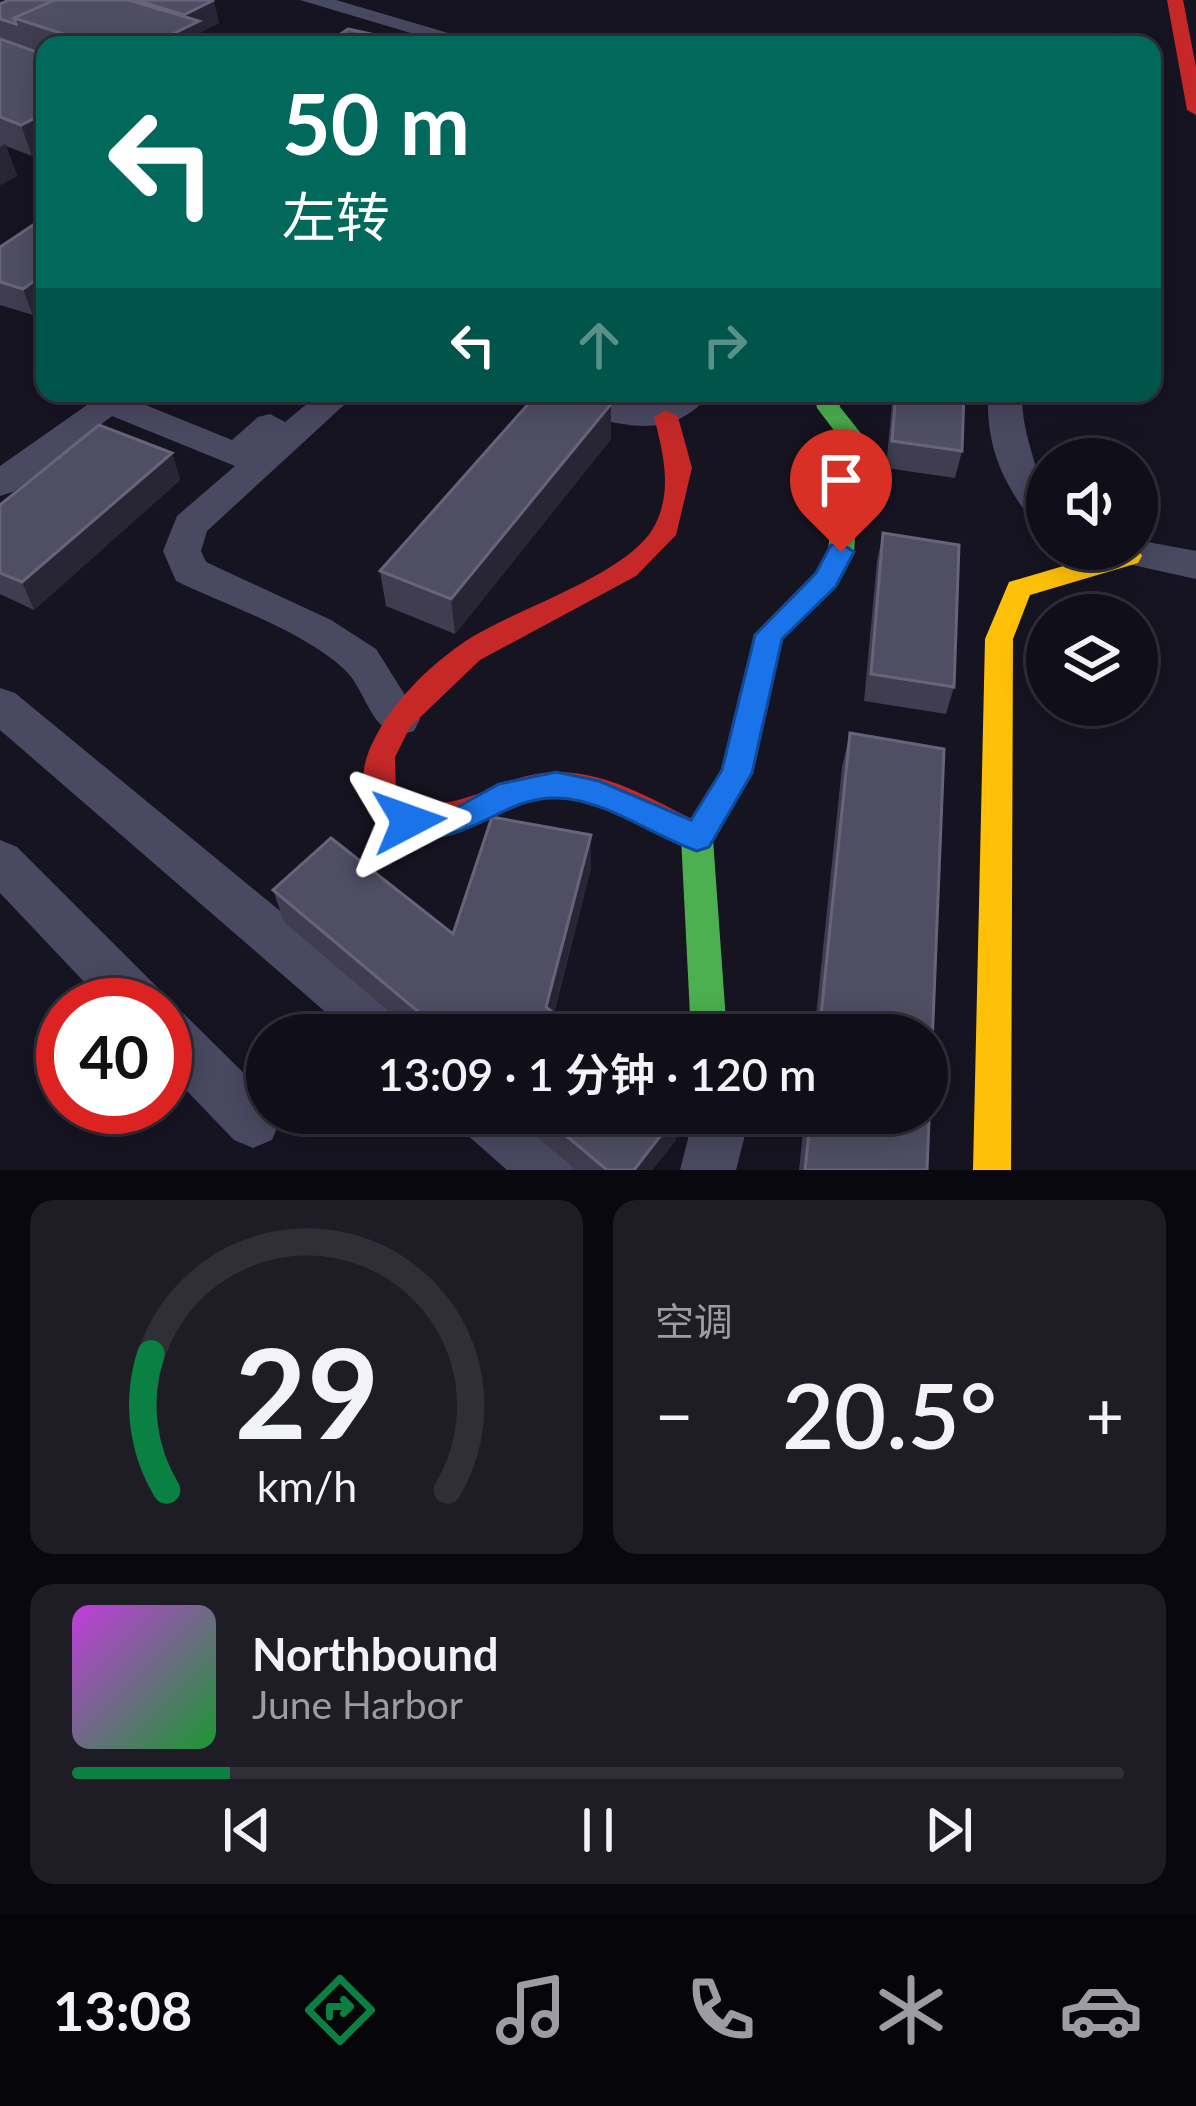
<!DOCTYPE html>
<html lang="zh">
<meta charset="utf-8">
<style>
:root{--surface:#100f19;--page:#1e1d26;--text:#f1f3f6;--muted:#9c9ca2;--line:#302f38;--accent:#0b8043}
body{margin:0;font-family:Lato,"Noto Sans SC",sans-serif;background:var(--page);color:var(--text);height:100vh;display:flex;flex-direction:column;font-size:45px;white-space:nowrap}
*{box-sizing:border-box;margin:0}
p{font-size:39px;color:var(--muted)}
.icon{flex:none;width:66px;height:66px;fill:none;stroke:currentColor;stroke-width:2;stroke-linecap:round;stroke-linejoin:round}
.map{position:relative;height:1170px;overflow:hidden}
.sheet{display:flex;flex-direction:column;gap:30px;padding:30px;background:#09080e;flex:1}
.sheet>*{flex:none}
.top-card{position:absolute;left:36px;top:36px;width:1125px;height:366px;border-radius:24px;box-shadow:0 6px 30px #0003,0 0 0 3px var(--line);background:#00695c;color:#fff;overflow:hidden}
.fabs{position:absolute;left:1026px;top:438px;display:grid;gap:24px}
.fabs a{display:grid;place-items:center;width:132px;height:132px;border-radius:50%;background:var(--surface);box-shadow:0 6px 30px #0003,0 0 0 3px var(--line);font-size:60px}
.speed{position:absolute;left:36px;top:978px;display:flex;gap:24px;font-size:60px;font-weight:700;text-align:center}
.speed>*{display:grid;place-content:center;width:156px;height:156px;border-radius:50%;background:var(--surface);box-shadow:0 6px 30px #0003,0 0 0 3px var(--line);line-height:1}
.speed .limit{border:18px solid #d22;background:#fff;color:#111}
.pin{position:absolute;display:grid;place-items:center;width:102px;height:102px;color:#fff;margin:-123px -51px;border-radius:50% 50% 50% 0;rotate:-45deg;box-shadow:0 0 12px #0007}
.pin .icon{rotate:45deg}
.me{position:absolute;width:132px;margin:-66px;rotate:86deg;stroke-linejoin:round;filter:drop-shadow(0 0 9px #0008)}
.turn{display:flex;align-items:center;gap:42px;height:252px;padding:0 48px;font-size:54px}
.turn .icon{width:156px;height:156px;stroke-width:2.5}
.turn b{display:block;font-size:84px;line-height:102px}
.lanes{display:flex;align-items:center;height:114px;padding:0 48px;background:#0003;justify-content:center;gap:60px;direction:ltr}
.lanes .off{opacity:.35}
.big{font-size:90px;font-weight:600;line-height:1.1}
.sheet .card{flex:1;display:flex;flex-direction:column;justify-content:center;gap:18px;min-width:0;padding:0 42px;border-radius:24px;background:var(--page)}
.sheet .dial{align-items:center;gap:0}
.dial svg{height:312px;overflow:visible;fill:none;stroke:var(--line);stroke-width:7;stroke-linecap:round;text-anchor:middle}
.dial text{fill:var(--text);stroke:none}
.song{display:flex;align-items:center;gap:36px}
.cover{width:144px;height:144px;border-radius:18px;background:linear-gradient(135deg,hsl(290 70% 55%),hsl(130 70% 35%))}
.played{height:12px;border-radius:6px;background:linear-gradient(90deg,var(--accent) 15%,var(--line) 15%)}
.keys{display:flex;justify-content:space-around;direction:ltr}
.heat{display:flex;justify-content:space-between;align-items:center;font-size:66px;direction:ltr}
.sheet .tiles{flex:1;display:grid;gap:30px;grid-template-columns:1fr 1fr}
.card:last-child{grid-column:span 2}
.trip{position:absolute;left:246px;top:1014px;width:702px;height:120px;border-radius:60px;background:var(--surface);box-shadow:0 6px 30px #0003,0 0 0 3px var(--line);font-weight:600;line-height:120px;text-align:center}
.tab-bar{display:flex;height:192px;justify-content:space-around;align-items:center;background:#06060a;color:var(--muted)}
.tab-bar .icon{width:84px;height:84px}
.tab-bar .selected{color:var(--accent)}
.tab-bar b{font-size:54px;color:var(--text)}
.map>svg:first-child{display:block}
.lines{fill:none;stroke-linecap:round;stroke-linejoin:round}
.street{fill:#4a4962;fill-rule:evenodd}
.fast{fill:#4caf50;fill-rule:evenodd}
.slow{fill:#ffc107;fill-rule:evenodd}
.jam{fill:#c62828;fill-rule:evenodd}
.wall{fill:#403d50}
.shaded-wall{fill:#282635}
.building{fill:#504e63;stroke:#66637b;stroke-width:3}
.route{fill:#1a73e8;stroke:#114b97;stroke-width:3}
</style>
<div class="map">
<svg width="1196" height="1170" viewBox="0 0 1196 1170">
<rect width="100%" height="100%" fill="#161421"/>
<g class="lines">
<path class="street" d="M300 0H336L489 45H451Z
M320 393H357L207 531 201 551 206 562 331 620 376 649 420 719 414 731C372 745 369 693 345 670 300 629 230 607 176 581L163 551 177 516 235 466 112 416 13 492 0 496V466L104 393 121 395 232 440 258 417 270 414 285 422Z
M533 393H587L659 405 673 393H710C667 452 596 417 538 400Z
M988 393H1022C1021 443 1047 479 1047 527L1034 523C1002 482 986 446 988 393Z
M1137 540 1196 551V579L1101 558 1095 549H1137Z
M0 688 15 693 409 1017 417 1035H352L0 730Z
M0 840 17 847 158 988 166 1005 165 1006 183 1013 267 1096V1113H277L280 1121 272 1140 253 1148 234 1140 165 1068V1005H106L0 893Z
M456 1113H525L570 1150 578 1170H507L464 1132Z
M687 1113H741L744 1139 736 1170H680L688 1139Z"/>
<path class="fast" d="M814 393H838L840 407 863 436 854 552 837 586 782 639 752 773 713 839 727 1035H691L681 837 722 770 755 635 817 573 828 552 839 437 817 408Z"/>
<path class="slow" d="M1121 549H1138L1142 556 1138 563 1030 595 1013 639 1011 1170H973L985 639 1009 582Z"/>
<path class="jam" d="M1167 0H1183L1196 67V115L1187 110Z
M666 410 678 417 692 468 676 535 636 576 480 660 410 727 395 757 396 794C461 823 494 772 558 772 611 772 662 805 708 827L713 837 708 847 697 851 686 847C645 827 602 796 555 798 467 801 475 860 369 810 358 789 363 760 374 740 392 703 426 669 460 645 508 610 628 577 655 525 673 490 663 452 654 417Z"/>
</g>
<path class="wall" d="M9 0H213L219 23 201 32 204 45H45V54L0 39V4Z
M0 39 32 156 6 146 17 176 0 185Z
M45 217V306L33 315 0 305V247Z
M893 393H964L962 451 955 478 886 468Z
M611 404V439L455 634 386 606 380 571Z
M172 453 180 480 34 610 0 594V505Z
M883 533 954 687 946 714 864 701 877 561Z
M850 733 944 749 927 1170H799L805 1113H927V1035H814L842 767Z
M591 868 554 1013 581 1035H417L284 922 273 890 453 934Z
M509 1113H679L676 1140 652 1170H576Z"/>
<path class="shaded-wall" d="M214 0 219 23 201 32 204 45H150L187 27 184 15Z
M45 113V149L32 156 21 125Z
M5 144 17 176 0 185V147Z
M45 273V306L33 315 23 289Z
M611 404V439L455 634 451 599Z
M172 453 180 480 34 610 22 582Z
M591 835V868L548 1035 546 1007Z
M679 1113 676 1140 652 1170H634Z"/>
<path class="building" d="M9 0H55L14 18 16 24 0 19V4Z
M55 0H129L199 21 150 45H97L14 18Z
M136 0H214L184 15Z
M348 29 394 39 385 45H324Z
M0 39 45 55V113L21 125 0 117Z
M45 217V273L23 289 0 282V247Z
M538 393H576L611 404 451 599 380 571Z
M896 393H964L962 451 892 441Z
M99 425 172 453 22 582 0 573V505Z
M883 533 959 545 954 687 871 674Z
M850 733 944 749 927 1170H805L811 1113H927V1035H819Z
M492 817 591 835 546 1007 581 1035H446L273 890 331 838 453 934Z
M539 1113H678L634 1170H607Z"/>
<path class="route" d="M841 543 854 552 836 586 782 639 752 773 709 847 697 851C653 836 605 799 557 798 497 796 465 855 397 831L393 821 397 812 456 808 499 784 556 772 599 781 691 820 722 770 755 635 816 573 831 545Z"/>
</svg>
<div class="fabs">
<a><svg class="icon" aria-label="sound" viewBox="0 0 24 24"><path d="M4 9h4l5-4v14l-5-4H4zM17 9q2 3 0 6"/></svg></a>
<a><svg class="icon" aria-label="layers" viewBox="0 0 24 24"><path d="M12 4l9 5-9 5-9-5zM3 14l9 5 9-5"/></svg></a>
</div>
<div class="speed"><div class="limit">40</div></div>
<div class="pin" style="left:841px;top:552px;background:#d93025"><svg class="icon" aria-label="arrive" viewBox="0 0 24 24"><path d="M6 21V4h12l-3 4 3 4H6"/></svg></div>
<svg class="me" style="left:409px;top:821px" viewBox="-20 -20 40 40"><path d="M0-17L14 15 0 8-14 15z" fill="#1a73e8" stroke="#fff" stroke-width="4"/></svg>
<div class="trip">13:09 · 1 分钟 · 120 m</div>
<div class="top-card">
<div class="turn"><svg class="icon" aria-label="left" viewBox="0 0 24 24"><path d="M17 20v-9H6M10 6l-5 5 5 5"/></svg><div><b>50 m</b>左转</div></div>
<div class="lanes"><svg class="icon" aria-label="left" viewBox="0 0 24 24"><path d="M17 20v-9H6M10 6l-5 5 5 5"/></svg><svg class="icon off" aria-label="ahead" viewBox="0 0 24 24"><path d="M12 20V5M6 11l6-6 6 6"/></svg><svg class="icon off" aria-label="right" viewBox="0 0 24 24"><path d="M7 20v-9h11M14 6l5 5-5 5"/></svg></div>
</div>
</div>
<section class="sheet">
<div class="tiles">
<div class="card dial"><svg viewBox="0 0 100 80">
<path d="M14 69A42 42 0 1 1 86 69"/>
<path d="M14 69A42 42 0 0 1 10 34" stroke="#0b8043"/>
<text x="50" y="56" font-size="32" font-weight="700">29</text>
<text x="50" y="72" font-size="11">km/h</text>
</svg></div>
<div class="card"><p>空调</p>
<div class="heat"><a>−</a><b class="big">20.5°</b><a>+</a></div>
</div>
<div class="card">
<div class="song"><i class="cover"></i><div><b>Northbound</b><p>June Harbor</p></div></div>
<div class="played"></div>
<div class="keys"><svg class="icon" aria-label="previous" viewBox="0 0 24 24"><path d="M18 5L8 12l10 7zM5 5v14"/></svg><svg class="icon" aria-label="pause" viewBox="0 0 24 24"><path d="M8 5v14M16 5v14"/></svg><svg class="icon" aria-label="next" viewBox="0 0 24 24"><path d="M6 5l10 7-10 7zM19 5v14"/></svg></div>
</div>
</div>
</section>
<nav class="tab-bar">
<b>13:08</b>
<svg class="icon selected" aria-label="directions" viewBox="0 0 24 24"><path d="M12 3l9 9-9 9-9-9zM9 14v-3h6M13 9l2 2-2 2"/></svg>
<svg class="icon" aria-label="music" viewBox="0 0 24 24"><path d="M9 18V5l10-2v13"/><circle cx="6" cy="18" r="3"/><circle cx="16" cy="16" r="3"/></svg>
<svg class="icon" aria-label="phone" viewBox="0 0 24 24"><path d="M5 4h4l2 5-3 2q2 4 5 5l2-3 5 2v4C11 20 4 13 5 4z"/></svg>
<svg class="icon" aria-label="climate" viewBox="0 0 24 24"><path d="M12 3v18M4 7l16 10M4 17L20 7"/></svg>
<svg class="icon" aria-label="car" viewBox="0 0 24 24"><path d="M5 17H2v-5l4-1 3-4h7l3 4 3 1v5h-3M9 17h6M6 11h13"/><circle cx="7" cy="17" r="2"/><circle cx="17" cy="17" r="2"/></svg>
</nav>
